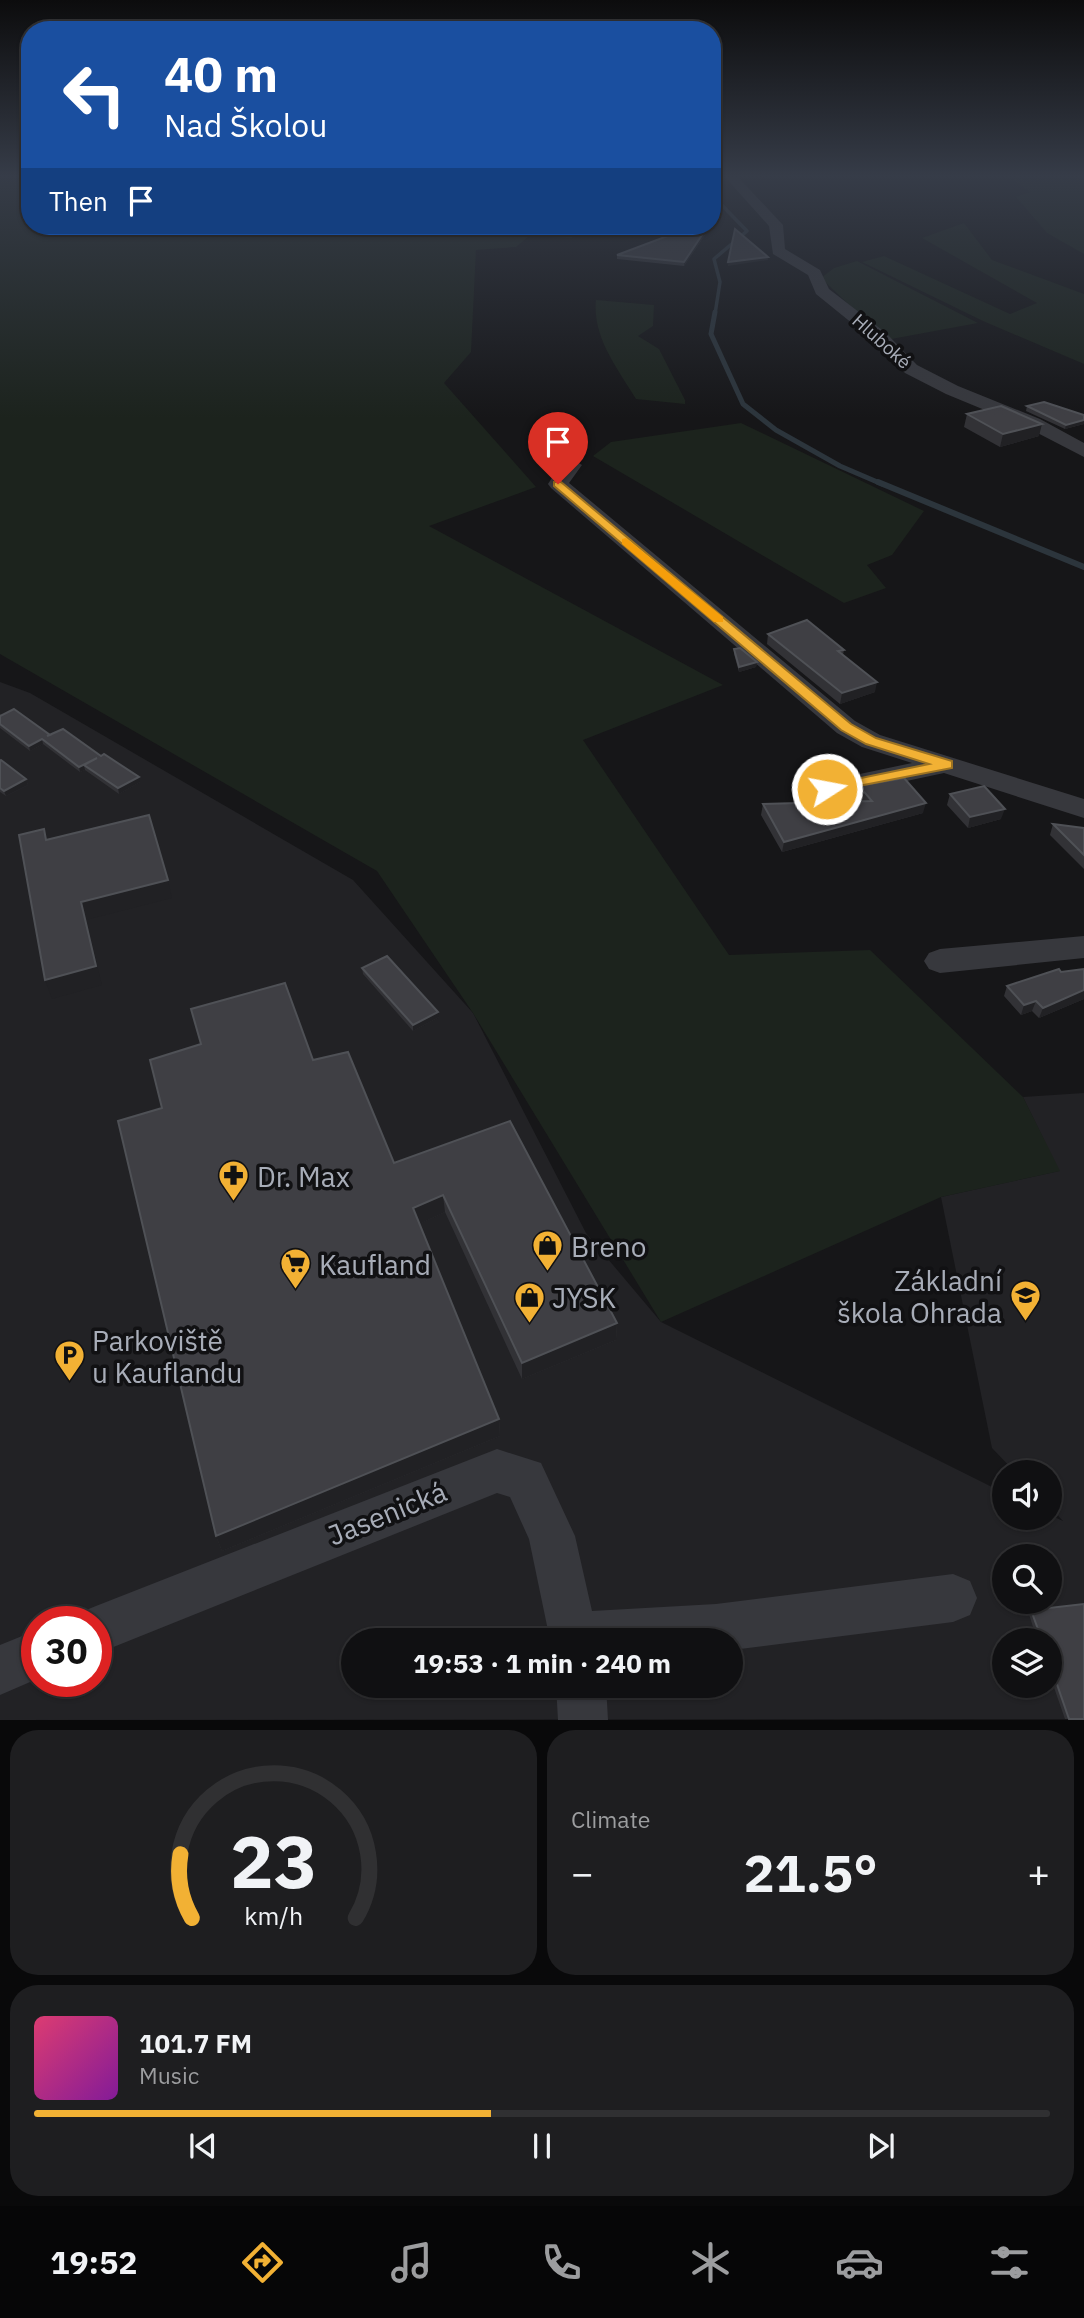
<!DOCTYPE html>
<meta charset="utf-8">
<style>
:root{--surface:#101012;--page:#1e1e20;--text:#f1f3f6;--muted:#9c9d9f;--line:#303032;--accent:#f2b134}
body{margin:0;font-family:"IBM Plex Sans",sans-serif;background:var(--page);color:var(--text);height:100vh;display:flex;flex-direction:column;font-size:26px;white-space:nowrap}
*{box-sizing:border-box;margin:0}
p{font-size:23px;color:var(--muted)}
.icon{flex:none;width:38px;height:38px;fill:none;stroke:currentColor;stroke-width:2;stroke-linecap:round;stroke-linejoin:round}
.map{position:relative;height:1720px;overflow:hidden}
.drawer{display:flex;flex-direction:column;gap:10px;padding:10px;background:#09090a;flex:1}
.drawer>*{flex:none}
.top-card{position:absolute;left:21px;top:21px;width:700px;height:214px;border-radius:28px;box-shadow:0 2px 5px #0004,0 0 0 2px var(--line);background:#1a4fa0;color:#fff;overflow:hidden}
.fabs{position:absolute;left:992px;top:1460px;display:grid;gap:14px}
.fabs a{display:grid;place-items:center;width:70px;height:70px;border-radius:50%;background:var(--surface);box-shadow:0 2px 5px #0004,0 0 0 2px var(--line);font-size:35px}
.speed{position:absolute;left:21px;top:1606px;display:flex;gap:14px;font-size:35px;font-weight:700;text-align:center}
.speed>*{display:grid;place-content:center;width:91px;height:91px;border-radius:50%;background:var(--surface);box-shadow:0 2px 5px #0004,0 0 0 2px var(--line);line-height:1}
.speed .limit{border:10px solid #d22;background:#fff;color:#111}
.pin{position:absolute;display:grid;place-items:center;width:60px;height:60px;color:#fff;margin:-72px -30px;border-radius:50% 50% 50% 0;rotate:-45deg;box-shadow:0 0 7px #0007}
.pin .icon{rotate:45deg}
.me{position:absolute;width:77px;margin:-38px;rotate:79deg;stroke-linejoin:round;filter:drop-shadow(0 0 5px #0008)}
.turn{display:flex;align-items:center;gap:24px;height:147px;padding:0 28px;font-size:32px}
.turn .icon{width:91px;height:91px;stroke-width:2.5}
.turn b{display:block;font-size:49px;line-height:60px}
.then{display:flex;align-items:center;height:66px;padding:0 28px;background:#0003;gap:14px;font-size:26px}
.big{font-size:52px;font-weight:800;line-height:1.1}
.drawer .widget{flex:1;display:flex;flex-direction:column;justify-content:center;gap:10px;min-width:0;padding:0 24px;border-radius:28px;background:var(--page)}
.drawer .dial{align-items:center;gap:0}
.dial svg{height:182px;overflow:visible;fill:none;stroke:var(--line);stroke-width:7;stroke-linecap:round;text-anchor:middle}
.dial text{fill:var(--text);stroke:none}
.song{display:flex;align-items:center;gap:21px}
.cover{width:84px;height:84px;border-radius:10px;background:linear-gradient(135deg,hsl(340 70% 55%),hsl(290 70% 35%))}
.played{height:7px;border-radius:4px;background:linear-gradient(90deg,var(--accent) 45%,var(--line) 45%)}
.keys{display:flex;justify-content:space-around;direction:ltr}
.heat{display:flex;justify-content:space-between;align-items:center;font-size:38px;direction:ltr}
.drawer .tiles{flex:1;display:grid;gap:10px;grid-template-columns:1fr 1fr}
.widget:last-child{grid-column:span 2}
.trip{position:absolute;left:341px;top:1628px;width:402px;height:70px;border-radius:35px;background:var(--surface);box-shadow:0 2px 5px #0004,0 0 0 2px var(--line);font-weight:800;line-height:70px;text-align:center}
.menu{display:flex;height:112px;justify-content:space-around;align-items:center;background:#060607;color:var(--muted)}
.menu .icon{width:49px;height:49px}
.menu .active{color:var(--accent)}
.menu b{font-size:32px;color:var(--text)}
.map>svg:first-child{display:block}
.built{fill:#222225;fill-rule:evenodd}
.green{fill:#1c231d}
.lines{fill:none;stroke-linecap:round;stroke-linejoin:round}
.stream-far2{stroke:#2c353c;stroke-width:3.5}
.stream-far1{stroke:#2c353c;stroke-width:5}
.stream{stroke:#2c353c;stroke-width:6}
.street{fill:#37383d;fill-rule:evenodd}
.wall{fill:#323236}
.shaded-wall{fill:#212124}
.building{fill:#3f3f44;stroke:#4f5156;stroke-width:2}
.route{fill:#f2b134;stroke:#9d7322;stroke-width:2}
.slow{fill:#f59e0b}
.labels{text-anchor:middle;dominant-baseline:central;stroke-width:7;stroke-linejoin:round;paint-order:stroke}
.far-street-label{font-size:19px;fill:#a8adb8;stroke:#111113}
.near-poi-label{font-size:28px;fill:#a8adb8;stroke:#111113;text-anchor:start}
.near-street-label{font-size:28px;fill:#a8adb8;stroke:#111113}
</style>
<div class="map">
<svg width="1084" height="1720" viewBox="0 0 1084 1720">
<rect width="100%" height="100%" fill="#161618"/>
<path class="built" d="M0 682 30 693 353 880 473 1013 586 1233 661 1322 1004 1493V1517L1050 1515 1063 1521 1050 1507V1472H1015L992 1448 941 1197 1059 1171 1023 1097 1084 1093V1719L0 1720ZM1004 1556H1050V1601H1004ZM37 1622H96V1682H37ZM354 1640H732V1685H354ZM1004 1640H1050V1685H1004Z"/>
<path class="green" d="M0 177H30V226H575L572 238 529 236 516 247 476 250 471 352 444 383 536 487 429 526 723 685 583 740 729 955 870 950 1023 1097 1060 1171 941 1197 661 1322 473 1013 377 871 0 654Z
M1010 177H1084V254L1047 233 1016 197 1030 192Z
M964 223 992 260 1084 294V364L983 321 862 262 884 256 1010 314 1037 303 922 238Z
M857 261 978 323 886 340 821 278 834 268Z
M596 300 654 305 653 326 638 336 659 349 685 400V404L636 399C618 369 592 337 596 300Z
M741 423 924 511 892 555 867 565 886 588 844 603 593 456 611 442Z"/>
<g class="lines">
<path class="stream-far2" d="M712 195 747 231 714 259 720 282 715 314"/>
<path class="stream-far1" d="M715 312 711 334 743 404 776 430 840 466 882 484"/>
<path class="stream" d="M878 482 1084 567"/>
<path class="street" d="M725 177H738L783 225 785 249 820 270 829 289 886 333 917 365 958 386 1040 419 1084 443V457L1026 427 946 394 905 373 874 341 816 294 808 275 773 254 769 226Z
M572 459 582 465 569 483 855 721 880 735 1084 799V818L944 773 827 798 817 795 813 789 817 783 912 763 862 747 837 733 551 488 548 484C554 475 561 462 572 459Z
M1084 936V958L940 973 929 969 924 961 929 953 940 949Z
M497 1449 541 1463 575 1536 592 1611 716 1604 953 1574 970 1581 977 1598 970 1615 953 1622 732 1650V1640H550L529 1539 510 1497 497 1493 96 1654V1622H75L79 1613 96 1606Z
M37 1630V1679L0 1695V1645Z
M556 1685H606L608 1720H558Z"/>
</g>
<path class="wall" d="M694 226H711L684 266 617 259V255Z
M1027 406 1084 415V424L1065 429 1026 411Z
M967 414 1039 436 1000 447 964 427Z
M768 634 844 650 843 655 875 692 840 704 767 644Z
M734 649 757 662 756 667 739 672 734 654Z
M0 714 101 756 140 782 119 794 85 770 80 772 43 744 30 751 0 728Z
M0 761 26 779 28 785 6 796 0 792Z
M859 786 923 813 782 852 761 815 763 804 861 802 857 796Z
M950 794 1001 819 968 828 947 805Z
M1053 824 1084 828V869L1050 835Z
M362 968 439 1017 413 1031 363 974Z
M1084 969V999L1039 1018 1032 1011 1021 1015 1004 996 1007 986 1061 972Z
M313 1060 394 1163 510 1121 617 1323 616 1340 522 1379 445 1212 419 1224 499 1419 500 1436 222 1551 216 1536Z
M1084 1604V1719H1065L1050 1676V1640H1037L1029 1614 1031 1610Z"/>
<path class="shaded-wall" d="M708 226H711L684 266V262Z
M768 257V260L728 266V262Z
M1084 420V424L1065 429 1066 425Z
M1042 424 1039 436 1000 447 1003 434Z
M757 662 756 667 739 672V667Z
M877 682 875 692 840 704 842 693Z
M42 739 43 744 30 751 29 746Z
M97 758 84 765 85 770 80 772 79 767Z
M139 777 140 782 119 794 118 788Z
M26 779 28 785 6 796 4 791Z
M926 803 923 813 782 852 784 842Z
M1005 809 1001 819 968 828 970 817Z
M168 880 172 898 86 920 102 985 52 999 45 980 81 902Z
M1084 990V999L1039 1018 1043 1008Z
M1036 1001 1032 1011 1021 1015 1024 1005Z
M438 1012 439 1017 413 1031V1025Z
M443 1195 445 1212 415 1226 413 1208Z
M617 1323 616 1340 522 1379V1363Z
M499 1419 500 1436 222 1551 216 1536Z"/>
<path class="building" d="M694 226H708L684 262 617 255Z
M735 229 768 257 728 262Z
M1044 402 1084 415V420L1066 425 1027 406Z
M1001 406 1042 424 1003 434 967 414Z
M807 620 844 650 838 651 877 682 842 693 768 634Z
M740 648 757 662 739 667 734 649Z
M14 709 50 735 47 736 63 729 101 756 104 754 139 777 118 788 84 765 97 758 79 767 42 739 29 746 0 724V716Z
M1 760 26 779 4 791 0 788V761Z
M904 778 926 803 784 842 763 804 872 801 859 786Z
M984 786 1005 809 970 817 950 794Z
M149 815 168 880 81 902 96 966 45 980 19 835 44 829 46 840Z
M1053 824 1084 828V855Z
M387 956 438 1012 413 1025 362 968Z
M1059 969 1061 972 1084 969V990L1043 1008 1036 1001 1024 1005 1007 986Z
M285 983 313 1060 348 1052 394 1163 510 1121 617 1323 522 1363 443 1195 413 1208 499 1419 216 1536 118 1121 162 1108 150 1060 201 1044 191 1009Z
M1084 1604V1719H1069L1050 1664V1640H1042L1031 1610Z"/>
<linearGradient id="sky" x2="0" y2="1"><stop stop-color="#0c0c0d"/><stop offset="0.42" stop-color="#363c48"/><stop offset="1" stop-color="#363c48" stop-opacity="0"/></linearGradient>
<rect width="1084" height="418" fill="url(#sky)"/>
<path class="route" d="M554 482H561L851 724 876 738 952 761V768L822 793V786L929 764 866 744 841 730 554 486Z"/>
<path class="slow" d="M626 538 723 617V622H714L622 544V539Z"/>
<defs>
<symbol id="pharmacy-pin" viewBox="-11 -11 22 30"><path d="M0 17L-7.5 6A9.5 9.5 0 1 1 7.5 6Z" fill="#f2b134" stroke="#111113"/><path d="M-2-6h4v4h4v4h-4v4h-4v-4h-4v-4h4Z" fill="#111"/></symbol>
<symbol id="shop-pin" viewBox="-11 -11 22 30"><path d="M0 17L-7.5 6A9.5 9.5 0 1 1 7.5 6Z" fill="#f2b134" stroke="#111113"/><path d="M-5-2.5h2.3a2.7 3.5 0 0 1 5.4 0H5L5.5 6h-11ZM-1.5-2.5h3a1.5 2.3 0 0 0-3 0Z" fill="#111"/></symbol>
<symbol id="supermarket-pin" viewBox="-11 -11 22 30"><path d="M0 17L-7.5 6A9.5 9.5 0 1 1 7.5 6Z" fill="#f2b134" stroke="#111113"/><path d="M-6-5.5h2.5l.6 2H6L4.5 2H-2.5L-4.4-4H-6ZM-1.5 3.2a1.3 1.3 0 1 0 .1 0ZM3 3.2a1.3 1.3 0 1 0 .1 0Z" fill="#111"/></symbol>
<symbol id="school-pin" viewBox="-11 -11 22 30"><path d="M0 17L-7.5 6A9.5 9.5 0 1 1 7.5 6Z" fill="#f2b134" stroke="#111113"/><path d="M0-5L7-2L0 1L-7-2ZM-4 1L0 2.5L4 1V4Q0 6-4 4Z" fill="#111"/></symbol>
<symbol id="parking-pin" viewBox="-11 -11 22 30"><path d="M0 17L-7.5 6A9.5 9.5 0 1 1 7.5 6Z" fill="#f2b134" stroke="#111113"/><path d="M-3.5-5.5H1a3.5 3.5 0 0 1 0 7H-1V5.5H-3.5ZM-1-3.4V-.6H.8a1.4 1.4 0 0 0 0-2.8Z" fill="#111"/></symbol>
</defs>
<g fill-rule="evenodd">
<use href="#pharmacy-pin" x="216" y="1158" width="35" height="47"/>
<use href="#shop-pin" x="530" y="1228" width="35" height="47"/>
<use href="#supermarket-pin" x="278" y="1246" width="35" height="47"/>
<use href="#school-pin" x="1008" y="1278" width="35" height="47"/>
<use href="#shop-pin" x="512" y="1280" width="35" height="47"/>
<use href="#parking-pin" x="52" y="1338" width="35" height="47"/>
</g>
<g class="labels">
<g class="far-street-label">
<text transform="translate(882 341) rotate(42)">Hluboké</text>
</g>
<g class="near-poi-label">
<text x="257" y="1176">Dr. Max</text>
<text x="571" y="1246">Breno</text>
<text x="319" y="1264">Kaufland</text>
<text x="1002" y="1280" text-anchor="end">Základní<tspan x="1002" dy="32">škola Ohrada</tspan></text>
<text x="552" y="1297">JYSK</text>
<text x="92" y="1340">Parkoviště<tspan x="92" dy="32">u Kauflandu</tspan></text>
</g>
<g class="near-street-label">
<text transform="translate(387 1513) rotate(-22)">Jasenická</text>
</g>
</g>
</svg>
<div class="fabs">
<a><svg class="icon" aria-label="sound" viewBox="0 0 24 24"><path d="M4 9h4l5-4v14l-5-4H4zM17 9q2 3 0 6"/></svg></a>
<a><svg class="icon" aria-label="search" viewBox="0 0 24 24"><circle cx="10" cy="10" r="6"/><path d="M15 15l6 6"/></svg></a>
<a><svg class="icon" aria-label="layers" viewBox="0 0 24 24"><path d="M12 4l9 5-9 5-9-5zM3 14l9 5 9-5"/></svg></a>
</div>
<div class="speed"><div class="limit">30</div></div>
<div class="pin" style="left:558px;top:484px;background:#d93025"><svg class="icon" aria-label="arrive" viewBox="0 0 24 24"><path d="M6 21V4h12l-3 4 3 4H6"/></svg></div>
<svg class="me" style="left:827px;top:789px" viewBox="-20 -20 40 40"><circle r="17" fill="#f2b134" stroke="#fff" stroke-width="3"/><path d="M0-11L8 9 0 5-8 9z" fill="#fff"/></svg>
<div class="trip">19:53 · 1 min · 240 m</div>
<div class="top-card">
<div class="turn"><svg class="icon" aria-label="left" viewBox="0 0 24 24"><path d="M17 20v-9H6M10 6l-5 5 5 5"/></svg><div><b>40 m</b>Nad Školou</div></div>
<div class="then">Then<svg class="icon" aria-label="arrive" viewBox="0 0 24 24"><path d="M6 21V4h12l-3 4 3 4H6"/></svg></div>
</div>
</div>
<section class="drawer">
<div class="tiles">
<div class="widget dial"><svg viewBox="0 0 100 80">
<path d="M14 69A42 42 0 1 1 86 69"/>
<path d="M14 69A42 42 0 0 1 9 41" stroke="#f2b134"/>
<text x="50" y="56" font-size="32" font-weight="700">23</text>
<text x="50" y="72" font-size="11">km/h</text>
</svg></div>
<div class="widget"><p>Climate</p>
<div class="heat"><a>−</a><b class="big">21.5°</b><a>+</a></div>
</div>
<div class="widget">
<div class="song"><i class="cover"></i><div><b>101.7 FM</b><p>Music</p></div></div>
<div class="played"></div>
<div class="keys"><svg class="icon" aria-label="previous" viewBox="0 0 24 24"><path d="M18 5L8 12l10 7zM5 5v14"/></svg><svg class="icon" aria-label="pause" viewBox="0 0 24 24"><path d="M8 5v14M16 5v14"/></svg><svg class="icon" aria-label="next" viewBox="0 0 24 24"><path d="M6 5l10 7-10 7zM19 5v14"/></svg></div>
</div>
</div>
</section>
<nav class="menu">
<b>19:52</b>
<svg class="icon active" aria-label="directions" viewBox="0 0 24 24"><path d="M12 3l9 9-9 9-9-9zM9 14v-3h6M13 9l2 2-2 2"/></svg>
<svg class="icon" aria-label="music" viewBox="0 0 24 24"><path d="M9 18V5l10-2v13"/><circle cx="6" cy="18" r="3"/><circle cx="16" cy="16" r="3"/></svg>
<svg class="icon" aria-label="phone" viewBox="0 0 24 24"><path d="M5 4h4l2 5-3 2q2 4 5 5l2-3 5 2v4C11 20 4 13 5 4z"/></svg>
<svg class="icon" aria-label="climate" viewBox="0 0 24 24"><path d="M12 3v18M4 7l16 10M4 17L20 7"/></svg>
<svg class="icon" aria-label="car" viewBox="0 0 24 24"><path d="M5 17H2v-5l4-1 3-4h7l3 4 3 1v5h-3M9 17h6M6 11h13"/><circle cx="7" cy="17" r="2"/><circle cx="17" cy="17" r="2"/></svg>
<svg class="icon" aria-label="filters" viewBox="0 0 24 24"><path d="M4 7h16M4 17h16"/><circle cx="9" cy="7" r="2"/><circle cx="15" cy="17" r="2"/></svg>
</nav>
